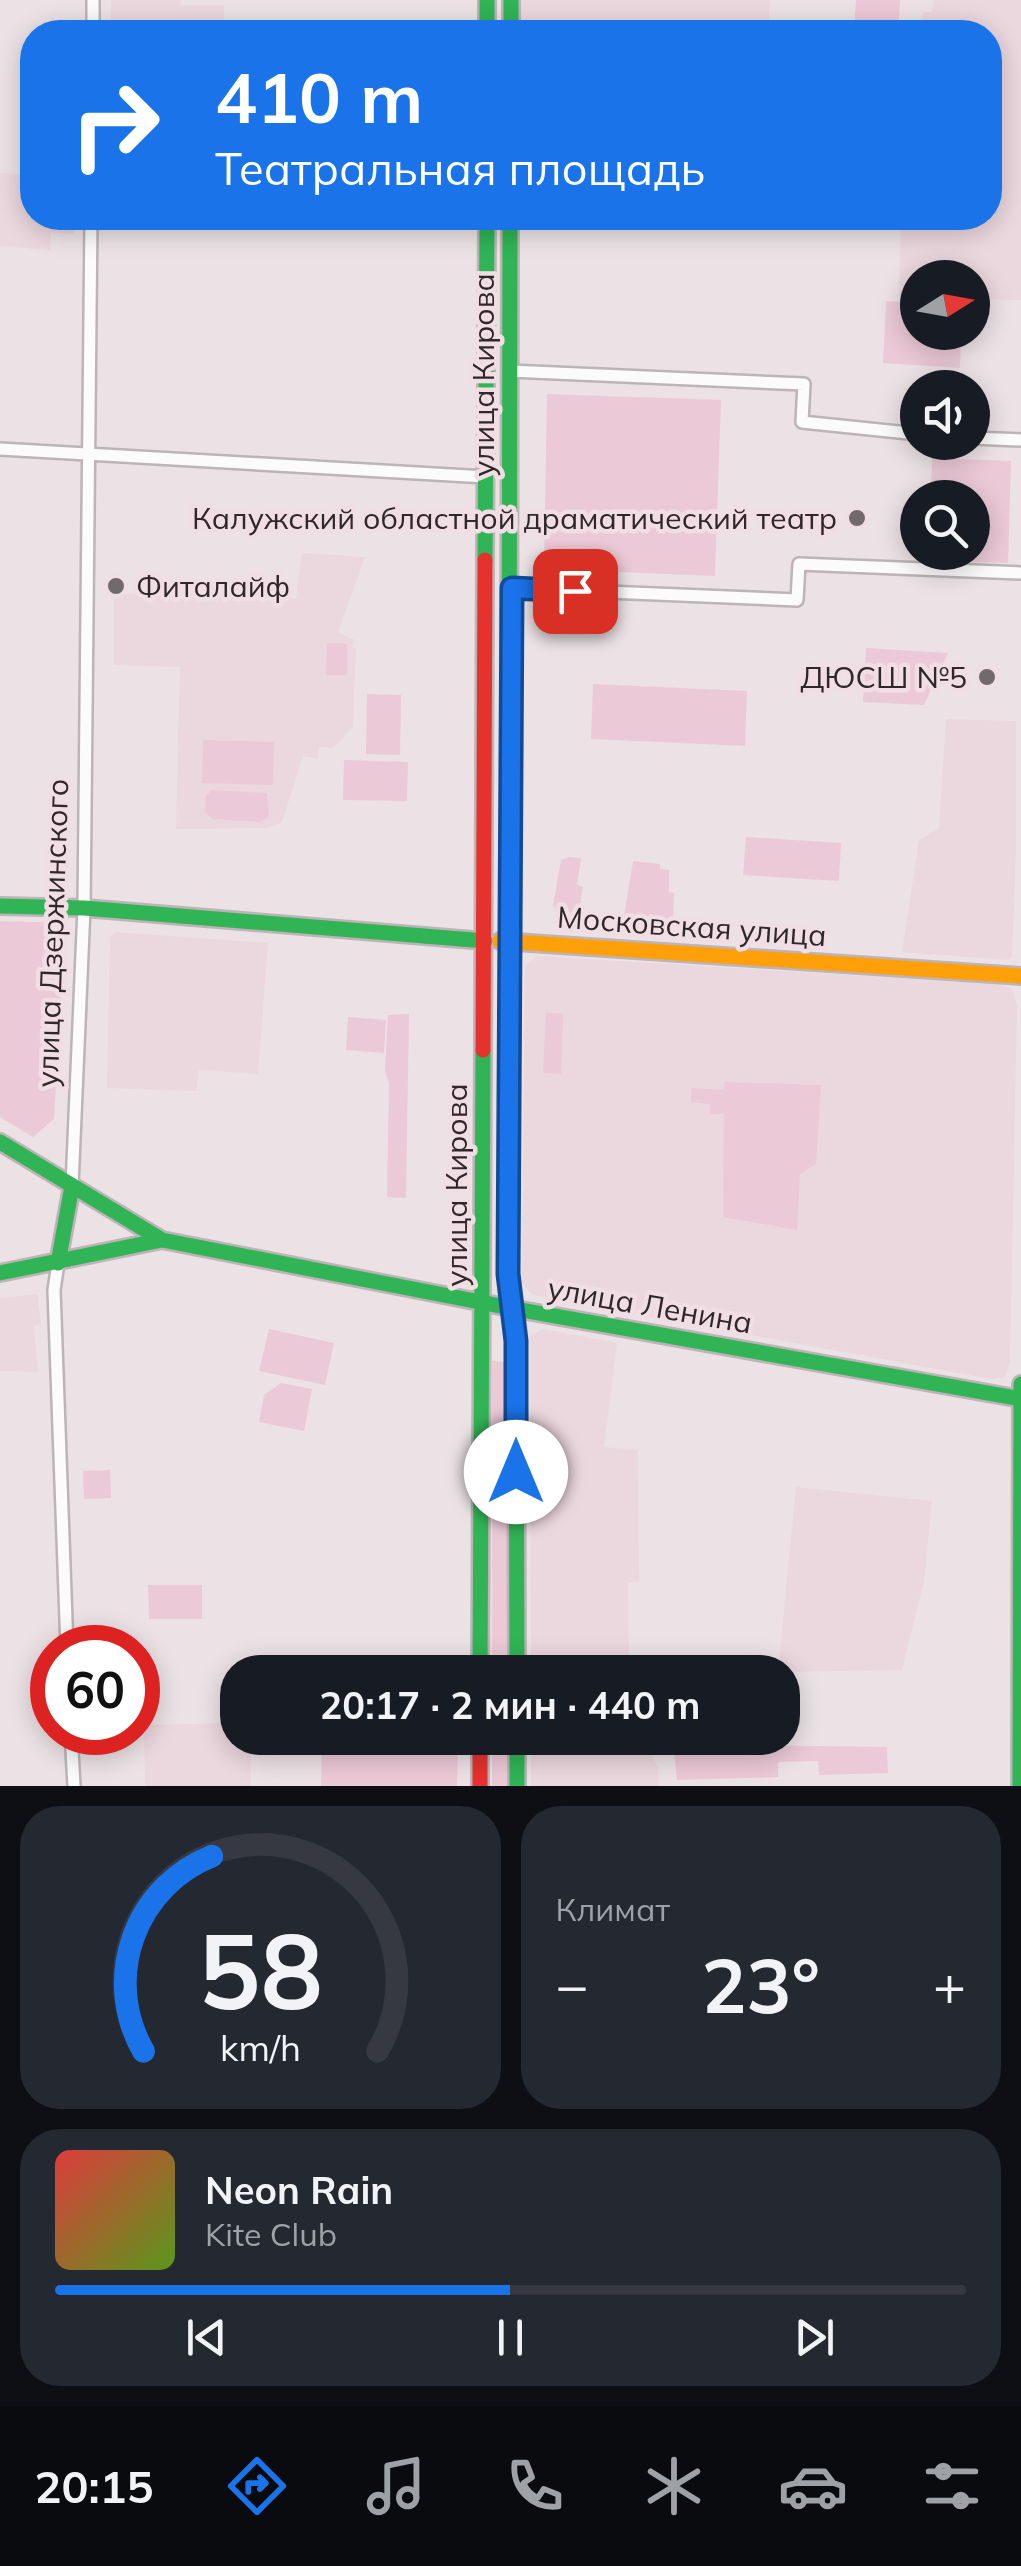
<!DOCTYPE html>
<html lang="ru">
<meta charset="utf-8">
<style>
:root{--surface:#171b24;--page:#242831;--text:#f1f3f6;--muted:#9ea1a6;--line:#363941;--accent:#1a73e8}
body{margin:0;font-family:Mulish,sans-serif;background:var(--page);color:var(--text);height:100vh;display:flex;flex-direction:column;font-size:38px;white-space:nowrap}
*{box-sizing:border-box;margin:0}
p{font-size:32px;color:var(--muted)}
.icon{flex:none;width:55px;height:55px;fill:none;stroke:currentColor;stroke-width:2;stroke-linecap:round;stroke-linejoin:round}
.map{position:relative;height:1786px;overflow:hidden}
.sheet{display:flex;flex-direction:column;gap:20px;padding:20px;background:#0d0f14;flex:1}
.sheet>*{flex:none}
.guide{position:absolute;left:20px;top:20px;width:982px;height:210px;border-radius:40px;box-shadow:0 5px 25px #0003;background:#1a73e8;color:#fff;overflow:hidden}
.needle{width:65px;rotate:79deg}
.fabs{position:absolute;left:900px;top:260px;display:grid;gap:20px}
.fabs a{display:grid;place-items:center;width:90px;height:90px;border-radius:50%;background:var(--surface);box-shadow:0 5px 25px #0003;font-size:50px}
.speed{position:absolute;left:30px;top:1625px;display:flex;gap:20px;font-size:50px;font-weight:700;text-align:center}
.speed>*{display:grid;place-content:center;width:130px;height:130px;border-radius:50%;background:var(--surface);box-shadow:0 5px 25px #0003;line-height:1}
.speed .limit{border:15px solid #d22;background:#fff;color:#111}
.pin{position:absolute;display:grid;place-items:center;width:85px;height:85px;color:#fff;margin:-42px;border-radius:20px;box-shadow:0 5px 15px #0006}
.me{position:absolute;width:110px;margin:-55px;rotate:0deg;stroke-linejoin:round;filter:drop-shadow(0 0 8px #0008)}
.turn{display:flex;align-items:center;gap:35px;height:210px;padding:0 30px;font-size:45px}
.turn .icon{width:130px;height:130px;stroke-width:2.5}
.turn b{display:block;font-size:70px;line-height:85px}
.big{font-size:75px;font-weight:700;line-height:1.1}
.sheet .tile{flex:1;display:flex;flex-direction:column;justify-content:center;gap:15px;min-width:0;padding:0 35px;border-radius:40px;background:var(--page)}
.sheet .dial{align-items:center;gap:0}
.dial svg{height:260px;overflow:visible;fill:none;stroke:var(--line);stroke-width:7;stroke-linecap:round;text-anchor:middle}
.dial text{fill:var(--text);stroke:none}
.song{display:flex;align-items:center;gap:30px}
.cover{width:120px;height:120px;border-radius:15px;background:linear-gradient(135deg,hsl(0 70% 55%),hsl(90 70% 35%))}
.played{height:10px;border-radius:5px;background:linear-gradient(90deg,var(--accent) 50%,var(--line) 50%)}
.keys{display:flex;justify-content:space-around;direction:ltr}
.heat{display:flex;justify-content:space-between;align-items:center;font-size:55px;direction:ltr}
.sheet .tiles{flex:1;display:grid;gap:20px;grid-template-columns:1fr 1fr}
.tile:last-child{grid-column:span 2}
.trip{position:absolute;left:220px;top:1655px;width:580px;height:100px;border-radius:40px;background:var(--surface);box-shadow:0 5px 25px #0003;font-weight:700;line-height:100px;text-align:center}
.dock{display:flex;height:160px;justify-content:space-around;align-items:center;background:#090b0e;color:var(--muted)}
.dock .icon{width:70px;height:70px}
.dock .active{color:var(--accent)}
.dock b{font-size:45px;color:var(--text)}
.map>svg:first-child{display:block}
.built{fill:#ebd7de}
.green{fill:#ebc9d6}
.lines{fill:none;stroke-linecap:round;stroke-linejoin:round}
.street-casing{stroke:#bcb4b7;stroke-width:16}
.fast-casing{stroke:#bcb4b7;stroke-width:20}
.slow-casing{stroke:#bcb4b7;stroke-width:20}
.jam-casing{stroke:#bcb4b7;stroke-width:20}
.street{stroke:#fcfbfb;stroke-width:11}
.fast{stroke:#30b455;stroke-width:15}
.slow{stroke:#ff9f0a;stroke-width:15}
.jam{stroke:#e5322d;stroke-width:15}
.route-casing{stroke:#114b97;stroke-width:25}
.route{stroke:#1a73e8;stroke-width:18}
.poi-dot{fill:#71696b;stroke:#f1dde4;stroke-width:4}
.labels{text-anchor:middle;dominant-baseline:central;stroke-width:9;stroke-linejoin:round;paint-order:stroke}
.street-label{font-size:30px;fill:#2f282a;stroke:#f1dde4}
.poi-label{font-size:30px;fill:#2f282a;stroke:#f1dde4;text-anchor:end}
</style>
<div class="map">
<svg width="1021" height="1786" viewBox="0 0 1021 1786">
<rect width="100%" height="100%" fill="#ece2e5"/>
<path class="built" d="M111 0H181V5H224V32H111Z
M519 0H770L768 32H519Z
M934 0H1021V300L973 299 972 278H918L917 299H899L901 218H990V32H921L923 12H932Z
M0 173 32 176V218H74V234L51 233 50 250 0 246Z
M302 553 365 557 338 632 355 640 352 647 356 649 353 727 333 748 319 747 318 759 303 756 282 822 267 828 176 829 180 667 114 665V593L296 598Z
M946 719 1016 721V849L1012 957 1009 960 902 952 919 840 939 828Z
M115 932 268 943 258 1074 199 1070 196 1091 107 1088 110 937Z
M537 956 998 984 1012 989 1017 1005 1010 1362 1005 1377 991 1379 533 1295 528 1290 522 1283 525 966Z
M37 1294 41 1324 34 1326 38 1372 0 1371V1298Z
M543 1329 617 1343 604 1447 638 1450 639 1582 628 1583 629 1672H531L530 1336Z
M796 1487 932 1501 924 1581 902 1670 778 1672Z
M237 1723 238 1738H250L251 1786H145L144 1725Z
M531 1738H643L658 1768 659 1786H531Z"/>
<path class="green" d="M856 0H900L898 32 854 29Z
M886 301 917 303 918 332 961 333 960 368 883 363Z
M547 394 721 400 715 576 544 569Z
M932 458 1011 461 1008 563 929 561V553L972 552V498L931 497Z
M327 643 347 644V675H326Z
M866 648 948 653 924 705 863 702Z
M593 684 747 691 745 746 591 739Z
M367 694 401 695 400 755 366 754Z
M203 740 274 742 273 785 202 783Z
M344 760 408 762 407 801 343 800Z
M212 790 267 793 269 816 261 822 212 819 205 812 206 796Z
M746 837 841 843 839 881 743 875Z
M569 857 581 858 577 885 583 887 578 917 562 914 553 906 561 860Z
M633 861 660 864V869L669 870V892L674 893 673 924 623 922Z
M0 921 65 923 54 1119 33 1137 0 1117Z
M546 1013 563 1014 561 1074 543 1073Z
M409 1014 406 1198 387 1197 389 1083 385 1071 388 1015Z
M348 1017 386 1020 384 1053 346 1050Z
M725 1082 821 1085 816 1164 800 1174 797 1230 723 1217 724 1114H710V1104L691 1102V1088L724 1090Z
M269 1329 334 1343 325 1385 259 1371Z
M492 1361 510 1362V1672H492Z
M281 1383 312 1389 304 1431 259 1422 264 1395Z
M110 1470 111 1498 84 1499 83 1471Z
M148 1585H202V1619H149Z
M322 1738H458L457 1786H321Z
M492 1738H510V1786H492Z
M673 1744 887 1747 888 1773 819 1775 818 1761 778 1762V1777L677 1780Z"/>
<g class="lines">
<defs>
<path id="street" d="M93 32V0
M510 371 804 384 802 422 918 434
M972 438 1021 440
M0 449 486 477
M511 588 797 600 799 564 1021 573
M72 1186 84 908 91 218
M58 1263 54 1290 67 1648
M71 1732 74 1786"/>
<path id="fast" d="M487 0V32
M511 0V32
M510 218 508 1275 516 1341 517 1672
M485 560 487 218
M0 906 84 908 485 941
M0 1142 162 1240 510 1308 1021 1399
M58 1263 72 1186
M0 1273 162 1240
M480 1672 483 1050
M517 1738V1786
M1020 1786 1021 1384"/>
<path id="slow" d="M500 941 1021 976"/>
<path id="jam" d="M483 1050 485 560
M480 1738V1786"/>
</defs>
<use href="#street" class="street-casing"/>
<use href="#fast" class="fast-casing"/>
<use href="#slow" class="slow-casing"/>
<use href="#jam" class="jam-casing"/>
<use href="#street" class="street"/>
<use href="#fast" class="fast"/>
<use href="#slow" class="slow"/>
<use href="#jam" class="jam"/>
</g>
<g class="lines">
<defs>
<path id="route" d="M516 1472V1341L508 1274 512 588 575 591"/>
</defs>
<use href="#route" class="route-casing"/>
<use href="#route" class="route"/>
</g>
<g class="poi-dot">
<circle cx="857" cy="518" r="10"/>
<circle cx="116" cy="586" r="10"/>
<circle cx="987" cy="677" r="10"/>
</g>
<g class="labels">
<g class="street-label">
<text transform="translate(483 375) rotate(-90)">улица Кирова</text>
<text transform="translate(692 926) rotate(4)">Московская улица</text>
<text transform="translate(52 933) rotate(-88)">улица Дзержинского</text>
<text transform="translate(456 1185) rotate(-90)">улица Кирова</text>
<text transform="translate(650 1305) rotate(10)">улица Ленина</text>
</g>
<g class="poi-label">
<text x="837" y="518">Калужский областной драматический театр</text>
<text x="136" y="586" text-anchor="start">Фиталайф</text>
<text x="967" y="677">ДЮСШ №5</text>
</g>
</g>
</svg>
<div class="fabs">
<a><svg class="needle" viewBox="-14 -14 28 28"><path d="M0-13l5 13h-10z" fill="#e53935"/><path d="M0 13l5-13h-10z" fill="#9ea1a6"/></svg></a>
<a><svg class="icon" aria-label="sound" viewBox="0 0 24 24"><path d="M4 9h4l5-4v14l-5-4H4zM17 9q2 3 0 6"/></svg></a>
<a><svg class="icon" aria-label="search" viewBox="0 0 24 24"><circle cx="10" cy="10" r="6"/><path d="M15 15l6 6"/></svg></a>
</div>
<div class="speed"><div class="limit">60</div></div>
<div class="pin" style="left:575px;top:591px;background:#d93025"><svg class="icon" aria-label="arrive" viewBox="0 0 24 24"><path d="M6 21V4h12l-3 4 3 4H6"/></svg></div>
<svg class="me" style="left:516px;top:1472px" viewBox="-20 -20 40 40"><circle r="19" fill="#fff"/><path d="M0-13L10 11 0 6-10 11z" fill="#1a73e8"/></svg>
<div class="trip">20:17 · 2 мин · 440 m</div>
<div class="guide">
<div class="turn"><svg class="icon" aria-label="right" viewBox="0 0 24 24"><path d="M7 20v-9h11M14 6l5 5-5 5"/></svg><div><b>410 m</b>Театральная площадь</div></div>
</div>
</div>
<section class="sheet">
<div class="tiles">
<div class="tile dial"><svg viewBox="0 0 100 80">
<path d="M14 69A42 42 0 1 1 86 69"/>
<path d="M14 69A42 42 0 0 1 35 9" stroke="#1a73e8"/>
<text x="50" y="56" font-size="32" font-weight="700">58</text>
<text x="50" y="72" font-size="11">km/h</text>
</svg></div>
<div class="tile"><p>Климат</p>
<div class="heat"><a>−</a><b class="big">23°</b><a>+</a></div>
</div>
<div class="tile">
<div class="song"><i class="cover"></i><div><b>Neon Rain</b><p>Kite Club</p></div></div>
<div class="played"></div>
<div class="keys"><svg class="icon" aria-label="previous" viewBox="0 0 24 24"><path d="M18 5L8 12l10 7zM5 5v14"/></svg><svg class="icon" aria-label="pause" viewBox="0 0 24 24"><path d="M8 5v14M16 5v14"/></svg><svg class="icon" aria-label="next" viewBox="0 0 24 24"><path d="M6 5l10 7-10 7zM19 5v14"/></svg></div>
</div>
</div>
</section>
<nav class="dock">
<b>20:15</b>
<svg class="icon active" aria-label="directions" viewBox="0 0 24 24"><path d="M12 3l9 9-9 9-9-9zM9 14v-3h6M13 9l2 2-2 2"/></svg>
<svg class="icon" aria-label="music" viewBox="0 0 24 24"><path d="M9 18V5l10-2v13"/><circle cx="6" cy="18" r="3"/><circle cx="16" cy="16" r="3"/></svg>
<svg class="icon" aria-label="phone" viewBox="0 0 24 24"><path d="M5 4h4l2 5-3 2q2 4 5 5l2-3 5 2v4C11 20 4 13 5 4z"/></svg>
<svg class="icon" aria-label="climate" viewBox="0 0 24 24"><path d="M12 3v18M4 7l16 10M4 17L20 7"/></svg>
<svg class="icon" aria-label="car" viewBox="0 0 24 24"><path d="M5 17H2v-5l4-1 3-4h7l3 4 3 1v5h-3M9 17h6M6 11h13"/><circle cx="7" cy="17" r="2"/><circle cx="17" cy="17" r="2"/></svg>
<svg class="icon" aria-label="filters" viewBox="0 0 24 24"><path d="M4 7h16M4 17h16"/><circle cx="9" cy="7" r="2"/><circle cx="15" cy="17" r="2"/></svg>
</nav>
